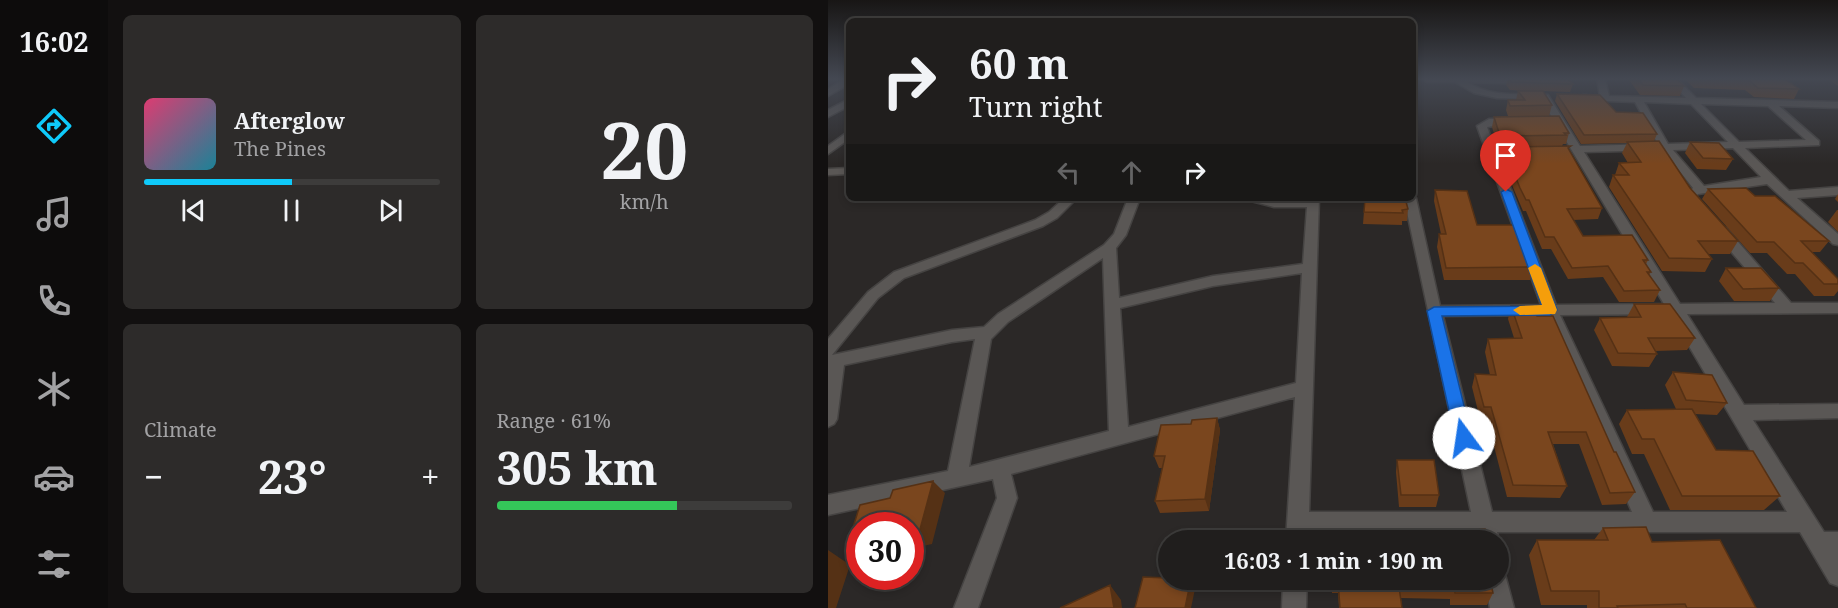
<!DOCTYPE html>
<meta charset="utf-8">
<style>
:root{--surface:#201e1d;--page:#2d2b2a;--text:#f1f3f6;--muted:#a2a2a4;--line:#3d3c3b;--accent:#0fcafa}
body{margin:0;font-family:"Noto Serif",serif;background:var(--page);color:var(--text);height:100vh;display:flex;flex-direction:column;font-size:22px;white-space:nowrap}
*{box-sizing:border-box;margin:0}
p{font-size:20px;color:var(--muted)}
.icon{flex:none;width:33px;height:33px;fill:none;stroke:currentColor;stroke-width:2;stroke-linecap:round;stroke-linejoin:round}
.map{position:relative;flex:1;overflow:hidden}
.panel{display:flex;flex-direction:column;gap:15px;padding:15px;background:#121010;width:720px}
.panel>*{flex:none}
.guide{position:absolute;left:18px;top:18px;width:570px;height:183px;border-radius:9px;box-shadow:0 3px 9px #0003,0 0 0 2px var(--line);background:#201e1d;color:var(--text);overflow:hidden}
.speed{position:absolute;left:18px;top:512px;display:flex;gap:12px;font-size:30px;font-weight:700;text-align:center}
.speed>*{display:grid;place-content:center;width:78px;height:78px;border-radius:50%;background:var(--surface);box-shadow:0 3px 9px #0003,0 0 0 2px var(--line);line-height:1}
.speed .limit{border:9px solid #d22;background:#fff;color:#111}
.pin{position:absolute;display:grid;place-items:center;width:51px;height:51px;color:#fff;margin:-62px -26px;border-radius:50% 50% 50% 0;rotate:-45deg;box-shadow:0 0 6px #0007}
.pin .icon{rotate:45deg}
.me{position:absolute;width:66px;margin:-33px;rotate:346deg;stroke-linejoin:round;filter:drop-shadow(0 0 4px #0008)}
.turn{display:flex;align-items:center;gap:21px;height:126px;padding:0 24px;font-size:27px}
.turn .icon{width:78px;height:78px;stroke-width:2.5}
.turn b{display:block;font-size:42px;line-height:51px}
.lanes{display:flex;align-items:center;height:57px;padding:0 24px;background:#0003;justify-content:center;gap:30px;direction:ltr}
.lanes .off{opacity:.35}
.big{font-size:45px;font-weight:700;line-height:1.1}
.panel .widget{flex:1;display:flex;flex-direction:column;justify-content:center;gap:9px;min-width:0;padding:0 21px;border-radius:9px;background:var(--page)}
.panel .dial{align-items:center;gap:0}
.dial b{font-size:78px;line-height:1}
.song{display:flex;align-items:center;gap:18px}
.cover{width:72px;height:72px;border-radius:9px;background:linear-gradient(135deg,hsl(340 70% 55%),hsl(190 70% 35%))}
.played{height:6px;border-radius:3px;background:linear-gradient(90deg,var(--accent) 50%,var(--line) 50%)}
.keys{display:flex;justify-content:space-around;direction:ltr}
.heat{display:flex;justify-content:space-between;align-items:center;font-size:33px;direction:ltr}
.charge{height:9px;border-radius:4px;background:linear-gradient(90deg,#34c759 61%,var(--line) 0)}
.panel .tiles{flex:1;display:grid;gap:15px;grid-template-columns:repeat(2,1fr)}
.trip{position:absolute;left:330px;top:530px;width:351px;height:60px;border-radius:30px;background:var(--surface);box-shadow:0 3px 9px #0003,0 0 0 2px var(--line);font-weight:700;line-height:60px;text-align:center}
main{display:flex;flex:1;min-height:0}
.tabs{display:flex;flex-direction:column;width:108px;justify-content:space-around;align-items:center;background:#0d0c0c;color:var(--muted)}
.tabs .icon{width:42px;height:42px}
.tabs .selected{color:var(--accent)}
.tabs b{font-size:27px;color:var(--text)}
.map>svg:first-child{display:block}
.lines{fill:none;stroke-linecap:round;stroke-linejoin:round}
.street-casing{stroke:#454342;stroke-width:3}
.street{fill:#5a5755;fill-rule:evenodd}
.wall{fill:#693c1a}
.shaded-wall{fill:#553115}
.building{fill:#7a461e;stroke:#553115;stroke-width:1.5}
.route{fill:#1a73e8;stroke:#114b97;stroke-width:1.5}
.slow{fill:#f59e0b}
</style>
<main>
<nav class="tabs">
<b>16:02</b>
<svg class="icon selected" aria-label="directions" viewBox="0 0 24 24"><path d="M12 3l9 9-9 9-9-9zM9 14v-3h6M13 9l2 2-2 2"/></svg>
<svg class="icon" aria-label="music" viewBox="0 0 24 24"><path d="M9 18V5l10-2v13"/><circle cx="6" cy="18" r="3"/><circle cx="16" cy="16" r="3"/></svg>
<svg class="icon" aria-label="phone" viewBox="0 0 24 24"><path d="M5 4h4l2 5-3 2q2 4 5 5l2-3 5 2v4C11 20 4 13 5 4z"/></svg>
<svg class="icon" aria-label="climate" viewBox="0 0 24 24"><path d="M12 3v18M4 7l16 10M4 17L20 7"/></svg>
<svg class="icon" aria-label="car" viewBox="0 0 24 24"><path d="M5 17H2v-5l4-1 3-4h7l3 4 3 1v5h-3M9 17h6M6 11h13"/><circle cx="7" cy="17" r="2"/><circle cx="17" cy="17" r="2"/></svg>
<svg class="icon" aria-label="filters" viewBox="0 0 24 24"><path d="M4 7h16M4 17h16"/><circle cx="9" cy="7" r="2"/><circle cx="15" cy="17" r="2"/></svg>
</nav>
<section class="panel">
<div class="tiles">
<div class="widget">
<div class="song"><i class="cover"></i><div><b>Afterglow</b><p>The Pines</p></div></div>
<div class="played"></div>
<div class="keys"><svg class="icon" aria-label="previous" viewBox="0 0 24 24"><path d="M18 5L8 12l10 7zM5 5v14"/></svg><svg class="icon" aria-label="pause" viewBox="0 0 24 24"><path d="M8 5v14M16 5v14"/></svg><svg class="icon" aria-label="next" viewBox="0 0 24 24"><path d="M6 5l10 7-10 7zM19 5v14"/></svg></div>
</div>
<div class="widget dial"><b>20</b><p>km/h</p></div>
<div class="widget"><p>Climate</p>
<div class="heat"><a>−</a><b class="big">23°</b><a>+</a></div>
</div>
<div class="widget"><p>Range · 61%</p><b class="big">305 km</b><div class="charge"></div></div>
</div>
</section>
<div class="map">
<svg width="1010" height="608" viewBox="0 0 1010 608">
<rect width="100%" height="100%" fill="#2b2827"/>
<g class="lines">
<defs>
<path id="street" d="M17 79H21V84L0 96V89Z
M595 79H725L711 84 639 82C663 98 694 93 720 95L752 146 830 144 807 102 752 100 751 98 755 95 772 96 769 79H777L781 96 858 98 840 79H849L868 98 1010 102V108L951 106 991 141V145L917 148 961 191 1010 187V195L969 198 1010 234V245L1005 244 939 184 870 194 868 196 877 206 871 210 867 209 856 196 865 188 835 150 756 152 852 304 947 303 888 234 887 231 888 228H898L963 303H1010V313L859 314 916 405 1010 404V418L925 420 996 532H1010V586L1002 583 972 532H669L671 540 670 541 649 540 647 532H480V540H458L467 397 183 474 189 498 150 608H126L169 498 165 479 0 515V495L120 471 147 339 124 342 16 365 9 419 6 424 0 427V339L40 292 66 272 207 220 221 212 236 198H249L229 218 215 226 76 278 50 298 4 355 124 330 156 327 170 314 276 245 286 234 300 198H312L298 235 288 248 291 298 385 276 475 264 479 207H446L423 201 421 198H491L481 512H643L576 198H585V195L588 198 612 306 713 305 649 126 661 119H687V123L659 127 728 305 836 304 713 99 669 98 646 93 627 82H599ZM816 102 863 104 900 142 840 144ZM873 104 940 106 978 140 911 142ZM905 148 933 177 876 186 845 150ZM275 258 281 431 141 467 163 339 180 322ZM474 273 468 383 300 427 292 308 385 286ZM842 314 959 512H825L732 315ZM717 315 804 512H664L615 316Z
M21 99V106L0 117V110Z
M21 131V139L0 154V146Z
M21 168V174L0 175V169Z
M670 569 676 571 686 608H662L656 579H670Z
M455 579H479L478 608H454Z"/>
</defs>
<use href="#street" class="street-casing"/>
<use href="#street" class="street"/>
</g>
<path class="wall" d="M680 79H740L745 84 742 92 715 91 724 105 721 116 741 133 738 144H735L734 146 670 147 664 127 666 117 680 116 678 110 680 100H688L690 91H703L682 90 678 85Z
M801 79H849L856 86 852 96 812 95 801 80Z
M857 79H957L971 89 966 99 926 97 917 90 866 88Z
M1000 79H1010V86Z
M729 94 788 112 829 134 826 141 862 188 910 241 902 254H880L884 259 877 272 834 271 781 187 785 175H787L791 163H800L794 153 799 143 753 144 727 101Z
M862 142 905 159 898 170 869 169 857 153Z
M677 147 741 150 774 208 770 219 745 220 755 236 820 260 818 264 823 272 821 275 832 290 826 302H791L775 277 740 279 723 249H714L698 211H695L681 178 683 173 675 157Z
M880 189 927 196 1001 241 992 252H984L1010 279V291L1006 296H986L967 274H959L939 253H922L874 199Z
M607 190 649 225 706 267 702 280H616L609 247 611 234H613L606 201Z
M1010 194V202L1007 199Z
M537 198 580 209 579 221H574V225L535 224Z
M1009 210H1010V232L1000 222Z
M898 268 951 288 942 301H906L891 281Z
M806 304 867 338 859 350 827 351 829 354 821 367 784 366 766 330 772 318 799 317Z
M683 306 709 316 786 452 807 492 798 504 774 505 751 444H725L739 486 732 498 679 497 659 419H652L644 387 647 374 662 375 657 352 660 339 686 338 680 319Z
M845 372 899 403 889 415 866 414 888 450 952 496 936 510H842L816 454H804L791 424 799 410 848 409 837 385Z
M389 418 392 430 381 511 332 513 327 501 334 468H331L326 456 363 424Z
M569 460 611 495 608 507H571L568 472Z
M775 528 824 542 928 608H759V605H713L701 555 709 540H766Z
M504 579H662L665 593 659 605H622V599L573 598 574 608H511L510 593H504Z"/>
<path class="shaded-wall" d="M389 418 392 430 381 511 377 499Z
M105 481 117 493 104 544 82 549V535Z
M32 546V559L18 550Z
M0 550 22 565 8 608H0Z
M363 579 367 589 363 608H357Z
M282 585 293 600 294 608H286Z"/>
<path class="building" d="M681 79H740L745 84 683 82Z
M810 79H849L856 86 815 85Z
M872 79H957L971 89 930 88 922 81Z
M690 91H715L724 105 682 106 680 100H697Z
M729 94 772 95 788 112 815 113 829 134 756 135Z
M731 116 741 133H736L738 135 672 136 666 117Z
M831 141 862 188 910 241H870L884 259 841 258 785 175H801L791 163 813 162 799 142Z
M862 142 891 143 905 159 875 158Z
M743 146 740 148 774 208 739 209 755 236 804 235 820 260H815L823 272H819L832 290 796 291 780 266 744 268 726 237H717L701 200H698L692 188 684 168H688L677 147Z
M918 188 927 196H947L1001 241H973L1010 279V284H996L975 263H967L946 242H929L880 189Z
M607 190 639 191 649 225H690L706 267 618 268 611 234H618Z
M537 198H577L580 209 574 210 575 213 536 212Z
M898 268H933L951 288 915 289Z
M806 304H842L867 338H820L829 354 790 353 772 318 813 317Z
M683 306H705L709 316H725L786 452H788L807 492 782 493 758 432H720L739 486 685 485 663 407H656L647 374 668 375 660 339 694 338Z
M845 372 884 375 899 403 858 400Z
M864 409 888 450 925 451 952 496H854L826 439H814L799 410Z
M389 418 377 499 327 501 337 456H326L333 425 363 424 364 420Z
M569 460H606L611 495H573Z
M105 481 91 533 82 535V525H32V546L18 550 32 505 62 498 65 490Z
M818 527 824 542 892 540 928 608H859L857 604 789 606 790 608H771V591H723L709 540H780L775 528Z
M657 529 659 540H505V531L582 534V530Z
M315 577 340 578V579H363L357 608H307Z
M504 579H662L665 593H627L626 587H571L574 608H512L510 581H504Z
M282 585 286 608H232Z"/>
<linearGradient id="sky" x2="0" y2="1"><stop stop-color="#181615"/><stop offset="0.48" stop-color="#444852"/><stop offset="1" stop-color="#444852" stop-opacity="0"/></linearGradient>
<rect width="1010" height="164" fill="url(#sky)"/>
<path class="route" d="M678 189 684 192 729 310 722 315 614 316 644 438 642 443 636 445 630 443 627 438 599 311 606 307 714 306 673 192Z"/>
<path class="slow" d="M707 264 713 268 729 310 727 314 692 315 685 310 692 306 714 305 700 268Z"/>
</svg>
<div class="speed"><div class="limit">30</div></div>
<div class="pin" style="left:678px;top:192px;background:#d93025"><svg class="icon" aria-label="arrive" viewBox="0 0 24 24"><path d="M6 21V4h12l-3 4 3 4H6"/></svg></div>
<svg class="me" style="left:636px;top:438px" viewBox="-20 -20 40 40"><circle r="19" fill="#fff"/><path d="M0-13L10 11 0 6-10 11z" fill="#1a73e8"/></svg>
<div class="trip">16:03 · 1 min · 190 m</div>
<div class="guide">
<div class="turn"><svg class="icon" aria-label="right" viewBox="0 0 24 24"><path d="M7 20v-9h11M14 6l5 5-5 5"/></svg><div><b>60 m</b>Turn right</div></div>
<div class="lanes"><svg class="icon off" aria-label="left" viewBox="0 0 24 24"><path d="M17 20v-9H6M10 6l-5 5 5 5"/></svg><svg class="icon off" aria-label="ahead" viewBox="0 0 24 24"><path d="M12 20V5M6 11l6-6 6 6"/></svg><svg class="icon" aria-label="right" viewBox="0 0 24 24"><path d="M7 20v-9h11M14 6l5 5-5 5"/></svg></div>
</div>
</div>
</main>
